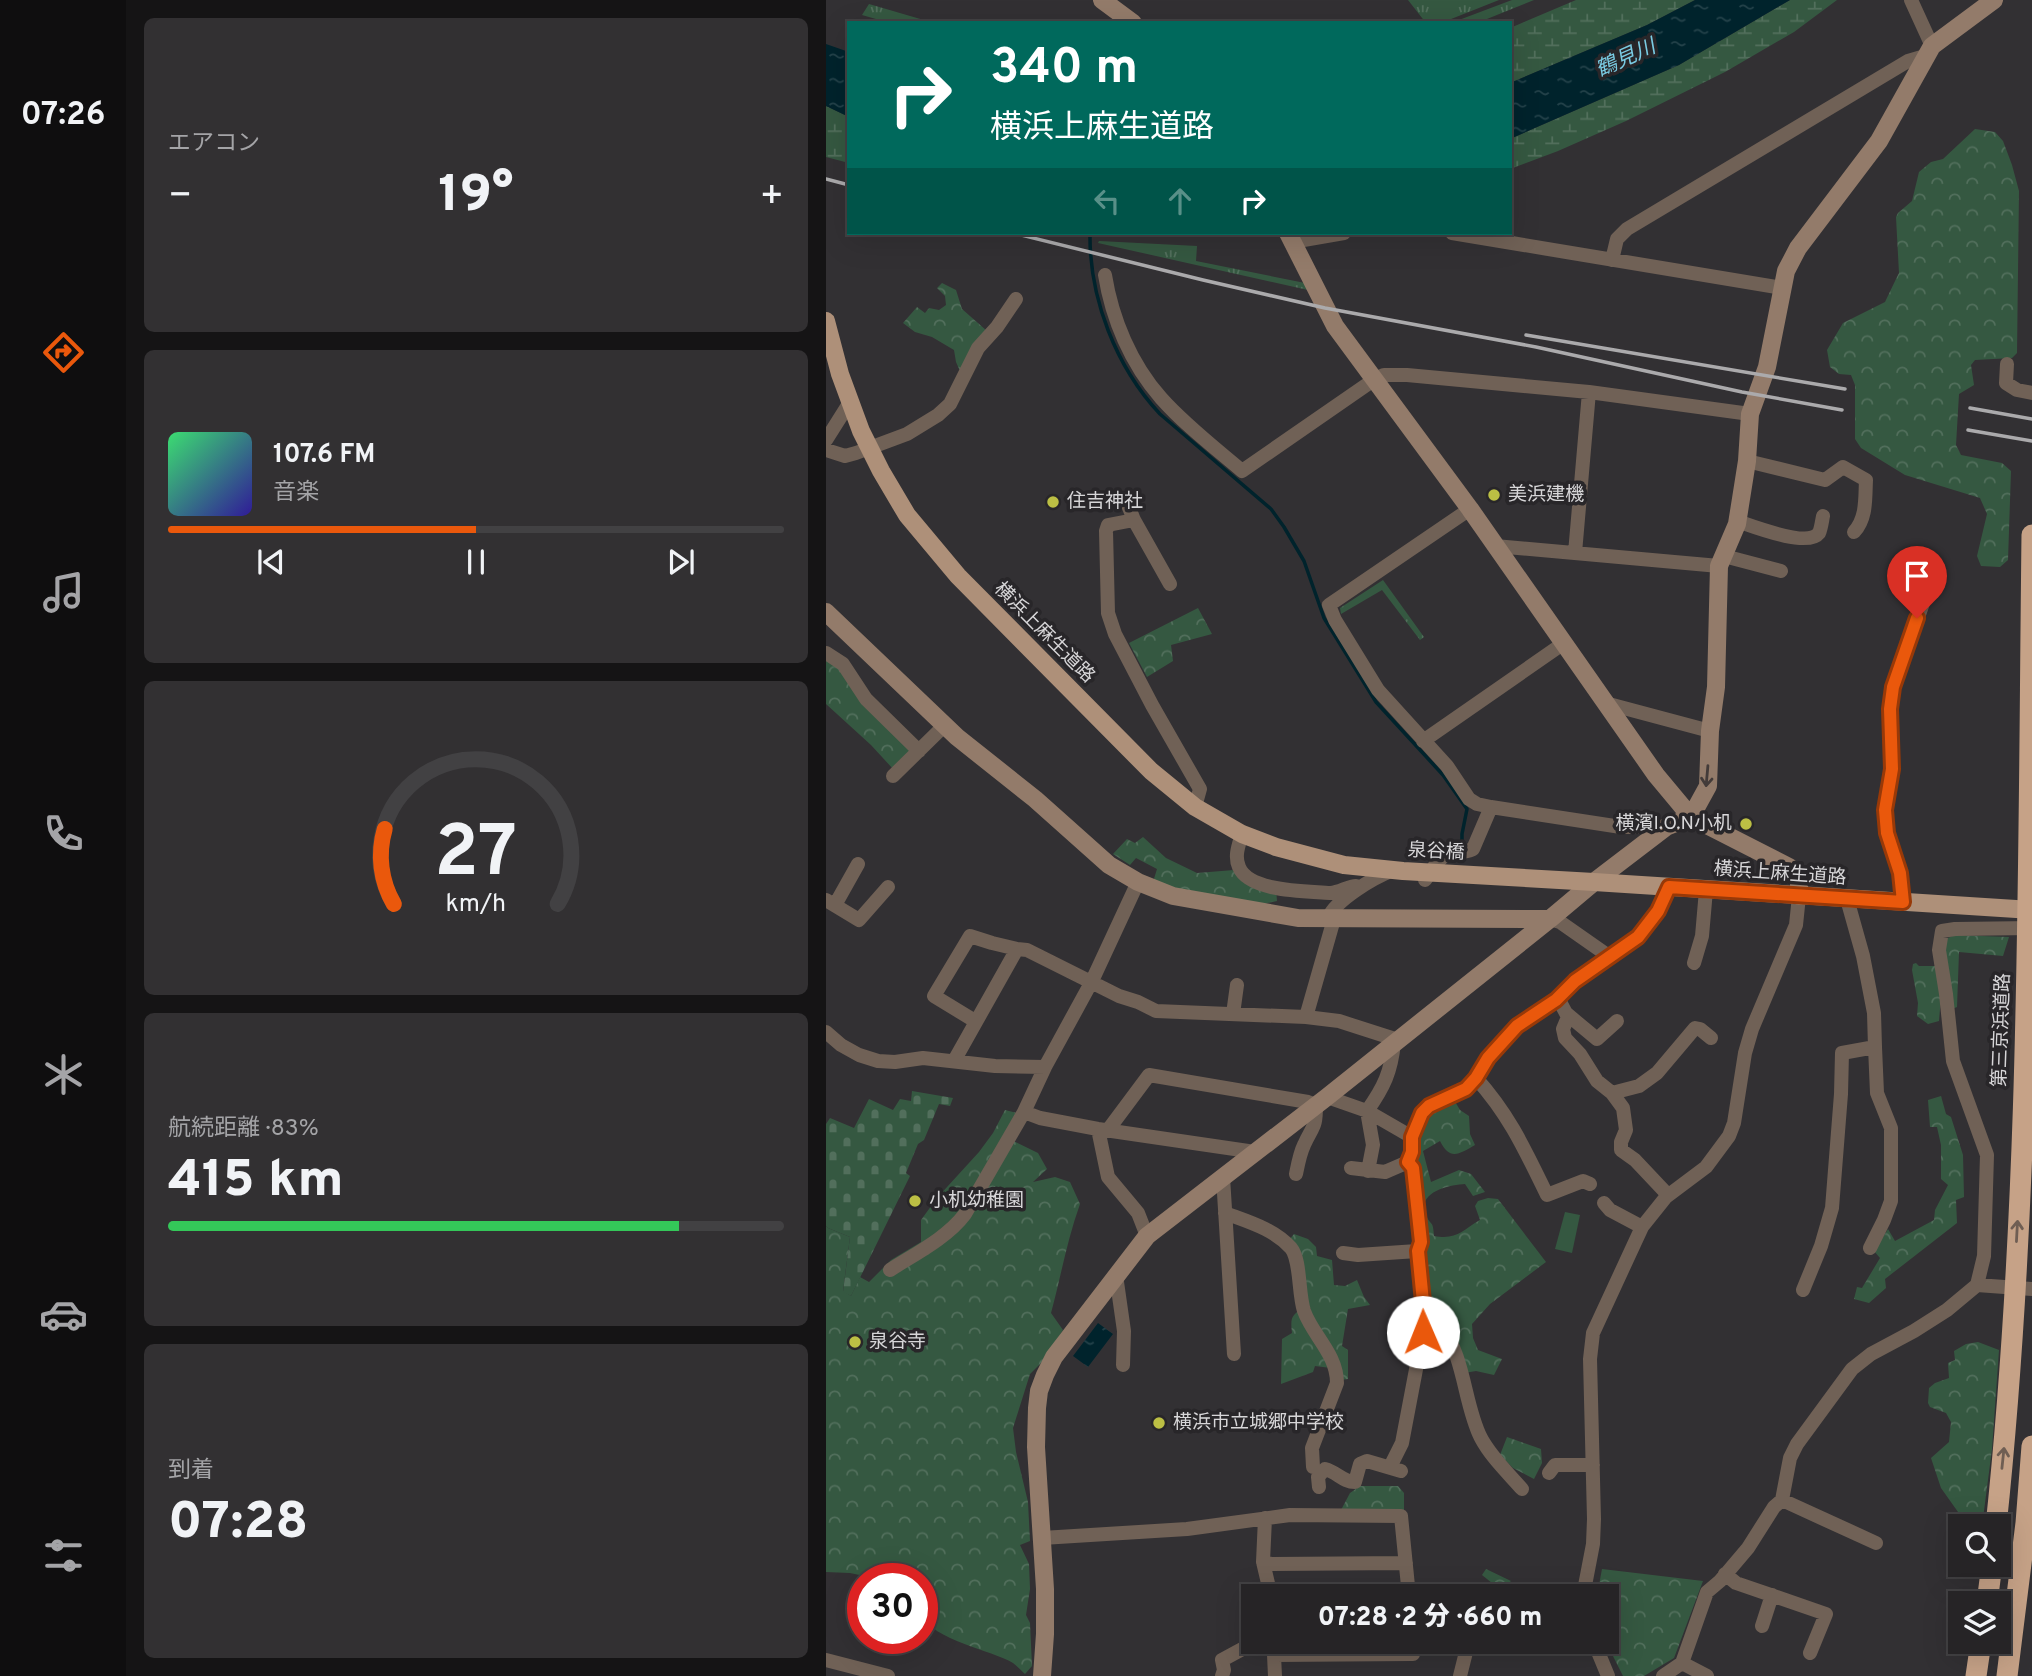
<!DOCTYPE html>
<html lang="ja">
<meta charset="utf-8">
<style>
:root{--surface:#262426;--page:#323032;--text:#f1f3f6;--muted:#a4a4a7;--line:#424143;--accent:#ea580c}
body{margin:0;font-family:Overpass,"Noto Sans JP",sans-serif;background:var(--page);color:var(--text);height:100vh;display:flex;flex-direction:column;font-size:26px;white-space:nowrap}
*{box-sizing:border-box;margin:0}
p{font-size:23px;color:var(--muted)}
.icon{flex:none;width:38px;height:38px;fill:none;stroke:currentColor;stroke-width:2;stroke-linecap:round;stroke-linejoin:round}
.map{position:relative;flex:1;overflow:hidden}
.panel{display:flex;flex-direction:column;gap:18px;padding:18px;background:#151415;width:700px}
.panel>*{flex:none}
.guide{position:absolute;left:21px;top:21px;width:665px;height:214px;border-radius:0px;box-shadow:0 7px 28px #0002,0 0 0 2px var(--line);background:#00695c;color:#fff;overflow:hidden}
.fabs{position:absolute;left:1122px;top:1514px;display:grid;gap:14px}
.fabs a{display:grid;place-items:center;width:63px;height:63px;border-radius:0px;background:var(--surface);box-shadow:0 7px 28px #0002,0 0 0 2px var(--line);font-size:35px}
.speed{position:absolute;left:21px;top:1563px;display:flex;gap:14px;font-size:35px;font-weight:700;text-align:center}
.speed>*{display:grid;place-content:center;width:91px;height:91px;border-radius:50%;background:var(--surface);box-shadow:0 7px 28px #0002,0 0 0 2px var(--line);line-height:1}
.speed .limit{border:10px solid #d22;background:#fff;color:#111}
.pin{position:absolute;display:grid;place-items:center;width:60px;height:60px;color:#fff;margin:-72px -30px;border-radius:50% 50% 50% 0;rotate:-45deg;box-shadow:0 0 7px #0007}
.pin .icon{rotate:45deg}
.me{position:absolute;width:77px;margin:-38px;rotate:359deg;stroke-linejoin:round;filter:drop-shadow(0 0 5px #0008)}
.turn{display:flex;align-items:center;gap:24px;height:147px;padding:0 28px;font-size:32px}
.turn .icon{width:91px;height:91px;stroke-width:2.5}
.turn b{display:block;font-size:49px;line-height:60px}
.lanes{display:flex;align-items:center;height:66px;padding:0 28px;background:#0003;justify-content:center;gap:35px;direction:ltr}
.lanes .off{opacity:.35}
.big{font-size:52px;font-weight:800;line-height:1.1}
.panel .tile{flex:1;display:flex;flex-direction:column;justify-content:center;gap:10px;min-width:0;padding:0 24px;border-radius:10px;background:var(--page)}
.panel .dial{align-items:center;gap:0}
.dial svg{height:182px;overflow:visible;fill:none;stroke:var(--line);stroke-width:7;stroke-linecap:round;text-anchor:middle}
.dial text{fill:var(--text);stroke:none}
.song{display:flex;align-items:center;gap:21px}
.cover{width:84px;height:84px;border-radius:10px;background:linear-gradient(135deg,hsl(140 70% 55%),hsl(250 70% 35%))}
.played{height:7px;border-radius:4px;background:linear-gradient(90deg,var(--accent) 50%,var(--line) 50%)}
.keys{display:flex;justify-content:space-around;direction:ltr}
.heat{display:flex;justify-content:space-between;align-items:center;font-size:38px;direction:ltr}
.charge{height:10px;border-radius:5px;background:linear-gradient(90deg,#34c759 83%,var(--line) 0)}
.trip{position:absolute;left:415px;top:1584px;width:378px;height:70px;border-radius:0px;background:var(--surface);box-shadow:0 7px 28px #0002,0 0 0 2px var(--line);font-weight:800;line-height:70px;text-align:center}
main{display:flex;flex:1;min-height:0}
.menu{display:flex;flex-direction:column;width:126px;justify-content:space-around;align-items:center;background:#0f0e0f;color:var(--muted)}
.menu .icon{width:49px;height:49px}
.menu .active{color:var(--accent)}
.menu b{font-size:32px;color:var(--text)}
.map>svg:first-child{display:block}
.grass{fill:url(#grass-tufts)}
.forest{fill:url(#forest-crowns)}
.wetland{fill:url(#wetland-marsh)}
.cemetery{fill:url(#cemetery-stones)}
.pitch{fill:#355841}
.water{fill:url(#water-ripples)}
.lines{fill:none;stroke-linecap:round;stroke-linejoin:round}
.stream{stroke:#00232c;stroke-width:3.5}
.street{stroke:#706156;stroke-width:14}
.secondary{stroke:#937b6a;stroke-width:18}
.primary{stroke:#ae9079;stroke-width:18}
.highway{stroke:#c6a287;stroke-width:21}
.rail{stroke:#abaaac;stroke-width:3.5}
.oneway{stroke:#433b39}
.oneway2{stroke:#6f5e53}
.route-casing{stroke:#983908;stroke-width:18}
.route{stroke:#ea580c;stroke-width:12}
.poi-dot{fill:#bcbf44;stroke:#282629;stroke-width:2.5}
.labels{text-anchor:middle;dominant-baseline:central;stroke-width:7;stroke-linejoin:round;paint-order:stroke}
.poi-label{font-size:19px;fill:#d7d6d8;stroke:#282629;text-anchor:start}
.street-label{font-size:19px;fill:#d7d6d8;stroke:#282629}
.water-label{font-size:21px;font-style:italic;fill:#7acce4;stroke:#282629}
</style>
<main>
<nav class="menu">
<b>07:26</b>
<svg class="icon active" aria-label="directions" viewBox="0 0 24 24"><path d="M12 3l9 9-9 9-9-9zM9 14v-3h6M13 9l2 2-2 2"/></svg>
<svg class="icon" aria-label="music" viewBox="0 0 24 24"><path d="M9 18V5l10-2v13"/><circle cx="6" cy="18" r="3"/><circle cx="16" cy="16" r="3"/></svg>
<svg class="icon" aria-label="phone" viewBox="0 0 24 24"><path d="M5 4h4l2 5-3 2q2 4 5 5l2-3 5 2v4C11 20 4 13 5 4z"/></svg>
<svg class="icon" aria-label="climate" viewBox="0 0 24 24"><path d="M12 3v18M4 7l16 10M4 17L20 7"/></svg>
<svg class="icon" aria-label="car" viewBox="0 0 24 24"><path d="M5 17H2v-5l4-1 3-4h7l3 4 3 1v5h-3M9 17h6M6 11h13"/><circle cx="7" cy="17" r="2"/><circle cx="17" cy="17" r="2"/></svg>
<svg class="icon" aria-label="filters" viewBox="0 0 24 24"><path d="M4 7h16M4 17h16"/><circle cx="9" cy="7" r="2"/><circle cx="15" cy="17" r="2"/></svg>
</nav>
<section class="panel">
<div class="tile"><p>エアコン</p>
<div class="heat"><a>−</a><b class="big">19°</b><a>+</a></div>
</div>
<div class="tile">
<div class="song"><i class="cover"></i><div><b>107.6 FM</b><p>音楽</p></div></div>
<div class="played"></div>
<div class="keys"><svg class="icon" aria-label="previous" viewBox="0 0 24 24"><path d="M18 5L8 12l10 7zM5 5v14"/></svg><svg class="icon" aria-label="pause" viewBox="0 0 24 24"><path d="M8 5v14M16 5v14"/></svg><svg class="icon" aria-label="next" viewBox="0 0 24 24"><path d="M6 5l10 7-10 7zM19 5v14"/></svg></div>
</div>
<div class="tile dial"><svg viewBox="0 0 100 80">
<path d="M14 69A42 42 0 1 1 86 69"/>
<path d="M14 69A42 42 0 0 1 10 36" stroke="#ea580c"/>
<text x="50" y="56" font-size="32" font-weight="700">27</text>
<text x="50" y="72" font-size="11">km/h</text>
</svg></div>
<div class="tile"><p>航続距離 · 83%</p><b class="big">415 km</b><div class="charge"></div></div>
<div class="tile"><p>到着</p><b class="big">07:28</b></div>
</section>
<div class="map">
<svg width="1206" height="1676" viewBox="0 0 1206 1676">
<defs>
<pattern id="grass-tufts" width="24" height="20" patternUnits="userSpaceOnUse" patternTransform="scale(1.75)"><rect width="24" height="20" fill="#355841"/><path d="M3 7l-1-3M5 7V3M7 7l1-3M15 17l-1-3M17 17v-4M19 17l1-3" fill="none" stroke="#526f5c"/></pattern>
<pattern id="forest-crowns" width="20" height="18" patternUnits="userSpaceOnUse" patternTransform="scale(1.75)"><rect width="20" height="18" fill="#355841"/><path d="M2 6a3 3 0 1 1 6 0M12 15a3 3 0 1 1 6 0" fill="none" stroke="#526f5c"/></pattern>
<pattern id="wetland-marsh" width="20" height="14" patternUnits="userSpaceOnUse" patternTransform="scale(1.75)"><rect width="20" height="14" fill="#355841"/><path d="M1 5h8M5 5V1M11 12h8M15 12V8" fill="none" stroke="#526f5c"/></pattern>
<pattern id="cemetery-stones" width="16" height="16" patternUnits="userSpaceOnUse" patternTransform="scale(1.75)"><rect width="16" height="16" fill="#355841"/><path d="M2 7V4a2 2 0 0 1 4 0v3zM10 15v-3a2 2 0 0 1 4 0v3z" fill="#526f5c"/></pattern>
<pattern id="water-ripples" width="26" height="14" patternUnits="userSpaceOnUse" patternTransform="scale(1.75)"><rect width="26" height="14" fill="#00232c"/><path d="M2 4q2-2 4 0t4 0M15 11q2-2 4 0t4 0" fill="none" stroke="#24424a"/></pattern>
</defs>
<rect width="100%" height="100%" fill="#323033"/>
<path class="grass" d="M582 0H673L615 23H600Z
M686 0H708L651 23H625Z
M43 4 108 23H64L36 15Z
M273 241 371 246 370 261 479 283 482 290 272 243Z
M557 580 598 637 594 640 556 590 515 614 514 608Z"/>
<path class="forest" d="M1149 129 1169 132 1177 141 1186 165 1193 191 1191 353 1186 358 1149 360 1145 365 1148 385 1133 394 1130 445 1135 455 1176 463 1185 471 1182 560 1174 567 1155 566 1151 556 1161 514 1154 498 1079 475 1035 448 1029 439V385L1025 375 1013 374 1004 367 1001 350 1017 323 1059 302 1070 279 1073 273 1070 217 1072 213 1086 201 1093 172 1105 162 1117 159Z
M116 283 130 290 136 309 161 331 134 371 130 362 128 350 106 337 89 332 77 323 91 307 99 313 103 308 113 310 120 305 119 296 111 288Z
M372 608 386 634 345 645 347 661 321 677 303 643Z
M0 659 13 669 87 751 68 770 45 745 0 704Z
M317 837 340 858 371 873 408 870 450 889 451 901 437 904 384 896 372 892 360 891 327 882 331 869 310 858 304 865 287 854 301 839 309 843Z
M1128 935 1183 937 1177 956 1133 952 1131 1007 1126 1009 1118 940Z
M1090 963 1093 966H1110L1115 997 1113 1021 1102 1024 1091 1016 1092 1003 1086 970 1087 964Z
M1115 1096 1120 1114 1125 1117 1137 1155 1138 1197 1130 1200 1131 1223 1059 1279 1060 1288 1043 1303 1028 1299 1031 1287 1036 1288 1054 1258 1048 1251 1062 1229 1069 1241 1108 1220 1109 1210 1122 1185 1115 1179V1145L1111 1127H1104L1102 1100Z
M628 1100 634 1110 643 1116 644 1134 649 1145C633 1154 624 1161 614 1141L597 1151 605 1182 633 1170 645 1174 659 1192 647 1196 639 1184C623 1185 590 1192 600 1215 605 1227 607 1219 608 1236 631 1240 635 1231 654 1220L649 1206 652 1201 662 1198 672 1199 720 1262 664 1304 646 1324 647 1338 652 1350 676 1359 668 1375 650 1371 638 1373 631 1351 610 1352 601 1335 589 1152 599 1116Z
M179 1110 191 1113 179 1137 212 1153 221 1169 207 1182 229 1177 244 1182 254 1204C241 1240 235 1276 225 1313L237 1330 217 1361 204 1374 187 1428 190 1452 202 1502 204 1541 194 1545 203 1564 204 1589 200 1615 204 1623 206 1666 199 1674C196 1671 191 1666 187 1663 166 1650 106 1640 96 1615V1578H48L24 1573 0 1572V1226L2 1228 24 1237 17 1291 25 1296 34 1277 43 1282 65 1260 95 1242V1220L111 1198 153 1152 167 1133Z
M468 1234 482 1239 490 1247 491 1256 506 1260 508 1285 519 1286 531 1280 538 1297 544 1305 522 1309 516 1346 522 1350V1379L515 1380 513 1369 489 1366 487 1372 455 1384 456 1339 466 1333C464 1316 466 1315 480 1306L463 1240Z
M1152 1342 1173 1350 1166 1449 1156 1526H1142L1115 1488 1105 1458 1123 1442 1125 1422 1120 1413 1104 1407 1102 1403 1103 1388 1109 1383 1123 1378 1122 1363 1129 1360 1128 1351 1140 1344Z
M681 1437 715 1449 716 1463 708 1479 687 1468 674 1455Z
M534 1486H572L578 1493V1510H515L524 1493Z
M660 1569 685 1581 675 1590V1596H642L640 1585 666 1583 656 1575Z
M776 1569 877 1581 848 1658 818 1676H797L780 1642V1596H771Z"/>
<path class="wetland" d="M750 0H869L821 25 684 83V28Z
M964 0H1011L968 32 899 72 800 121 732 151 684 169V139L853 65Z
M0 106 23 117V163L0 157Z"/>
<path class="cemetery" d="M86 1091 127 1098 124 1106 113 1104 98 1140 92 1144 80 1173 84 1176 25 1296 17 1292 24 1237 2 1228 0 1226V1124L4 1118 28 1128 43 1099 67 1110 74 1099 85 1101Z"/>
<path class="pitch" d="M739 1212 754 1215 746 1253 729 1249Z"/>
<path class="water" d="M869 0H964L853 65 684 139V83L821 25Z
M0 44 23 52V117L0 106Z
M272 1323 287 1334 262 1367 247 1356Z"/>
<g class="lines">
<path class="stream" d="M264 233C263 298 290 367 334 414L445 509 458 527 478 561 498 618 550 702 617 775 641 809 636 834V848"/>
<path class="street" d="M1085 0 1106 46
M626 233 956 288
M466 242 518 233
M786 260 791 239 801 229 1082 61 1099 56
M279 275C286 319 305 364 335 398 359 425 389 448 416 471L549 379 558 375H581L763 392 924 414
M1181 364 1180 383 1191 390 1206 393
M0 440 24 402
M0 450 19 456 30 453 81 434 112 415 124 404 152 348 171 327 190 299
M921 461 999 480 1017 467 1040 480C1039 498 1041 518 1028 532
M302 505 308 520 344 584
M644 509 503 605 509 620 552 690 621 766 643 799 651 804 665 807 795 827H840
M308 520 282 525 280 531 282 613 289 634 326 705 374 789 369 807
M911 521C926 526 982 548 993 533 995 529 996 521 997 516
M669 546 893 566
M749 553 763 392
M898 556 955 571
M0 653 17 664 40 699 93 751
M779 703 884 731
M597 741 738 643
M67 776 119 725
M416 834C413 844 408 856 413 867 423 892 481 891 504 893 513 893 522 886 530 886
M599 880C606 872 612 856 623 854 632 852 638 853 647 849L665 807
M0 900 33 920 62 887
M1077 902 1075 873 1061 833 1059 810 1066 769 1064 709 1067 687 1100 595 1104 559
M9 905 32 864
M502 918C511 899 547 878 567 870
M724 919 734 922 784 957
M868 963 876 936 880 890
M732 998 742 1017 737 1029 739 1038 754 1054 771 1081 786 1093 797 1108 800 1130 795 1142V1150L809 1160 842 1195
M407 1014 411 985
M741 1014 771 1039 791 1021
M480 1017 508 919
M149 1021 108 996 144 936 166 943 191 949
M0 1032 15 1045 33 1055 52 1061 69 1062 97 1058 169 1066 219 1067
M128 1061 191 949 201 950 293 996 312 1002 330 1011 480 1017 513 1021 572 1040
M650 1078C684 1116 699 1150 721 1195L757 1181 764 1184
M786 1093 813 1086 831 1073 869 1028 874 1029 885 1038
M501 1097 541 1111 586 1137V1152L582 1162 559 1172 525 1168
M198 1112 214 1118 272 1129 429 1152
M272 1129 282 1177 312 1213 321 1236
M282 1130 323 1075 482 1102 490 1105C490 1129 487 1125 478 1145 474 1153 472 1164 470 1174
M586 1137 596 1113 603 1106 640 1089 650 1078 662 1058 691 1026 730 1000 749 981 812 937 832 911 843 887
M582 1162 587 1168 595 1242 591 1251
M542 1171 547 1145 541 1111C558 1087 565 1072 568 1043
M397 1177 408 1354
M778 1203 784 1210 816 1227
M399 1213C423 1222 448 1229 465 1248 475 1260 472 1293 478 1311 487 1336 511 1354 511 1383L486 1448 487 1467
M1044 1248 1058 1220 1065 1201V1128L1051 1093 1049 1047
M517 1253 532 1255 591 1251 599 1322 576 1443 564 1467
M64 1270C89 1254 121 1238 139 1214L198 1112 219 1067 266 981 312 882
M290 1275 298 1331 297 1365
M1151 1285 1206 1289
M977 1290 995 1246 1006 1208 1015 1094 1016 1053 1049 1047 1048 1013 1037 956 1021 899
M598 1313C604 1318 611 1322 615 1327 639 1356 638 1405 655 1438 665 1457 682 1473 696 1489
M723 1473 729 1465H767
M493 1487 492 1477 499 1469C511 1472 517 1482 529 1482L534 1464 541 1461 575 1471
M956 1500 1050 1543
M439 1518 437 1562 445 1596
M216 1538 361 1529 464 1515 575 1516 583 1596
M437 1562 446 1564 580 1563
M899 1574 910 1583 1000 1614 984 1653
M634 1589 635 1596
M757 1596 767 1544 768 1519 764 1359 767 1333 816 1227 840 1197 880 1167 903 1136 908 1123 919 1053 926 1029 970 925 973 896
M936 1626 946 1595
M768 1642 782 1676
M0 1660 62 1676
M856 1663 881 1676
M396 1676 398 1670 396 1660 420 1647
M449 1676 448 1655 587 1654 586 1642
M634 1676 640 1652 641 1642
M837 1676 856 1663 881 1592 894 1581 922 1548 948 1507 956 1500 964 1458 971 1444 1026 1369 1045 1354 1088 1331 1121 1310 1151 1285 1158 1256 1161 1155 1127 1061 1120 994 1113 950 1116 931 1129 929 1206 928"/>
<path class="secondary" d="M276 0 307 23
M462 233 509 326 644 509 830 775 865 817 963 867 973 880V896
M0 612 131 737 209 799 283 865 312 882 347 896 472 918 724 919
M216 1676 219 1634V1589L210 1447 211 1408 213 1391 219 1375 228 1357 321 1236 501 1097 724 919 768 882 840 827 865 817 882 786 884 731 890 687 893 566 911 524 921 461 924 414 941 367 960 271 972 248 1053 141 1106 46 1168 0"/>
<path class="primary" d="M0 321 14 374 35 431 55 471 81 515 132 576 325 771 369 807 416 834 450 847 518 865 577 871 768 882 1206 910"/>
<path class="highway" d="M1170 1526C1205 1197 1202 865 1206 535
M1161 1603 1166 1564
M1150 1676 1155 1642
M1181 1676 1200 1523 1206 1446"/>
<path class="rail" d="M0 179 23 185
M187 233 377 280 499 308 710 347 916 392 1016 410
M700 335 1019 389
M1144 408 1206 419
M1142 430 1206 441"/>
</g>
<defs><path id="oneway-shaft" d="M-6 0H5M1.5-3L5.5 0L1.5 3" fill="none" stroke-width="1.6" stroke-linecap="round" stroke-linejoin="round" transform="scale(1.75)"/></defs>
<use class="oneway" href="#oneway-shaft" transform="translate(881 776) rotate(95)"/>
<g class="oneway2">
<use href="#oneway-shaft" transform="translate(1191 1231) rotate(-87)"/>
<use href="#oneway-shaft" transform="translate(1177 1458) rotate(-84)"/>
</g>
<g class="lines">
<defs>
<path id="route" d="M597 1332 599 1322 592 1251 595 1242 587 1168 582 1162 586 1152V1137L596 1113 603 1106 640 1089 650 1078 662 1058 691 1026 730 1000 749 981 812 937 832 911 843 887 1077 902 1074 873 1061 833 1059 810 1066 769 1064 709 1067 687 1091 618"/>
</defs>
<use href="#route" class="route-casing"/>
<use href="#route" class="route"/>
</g>
<g class="poi-dot">
<circle cx="668" cy="495" r="7"/>
<circle cx="227" cy="502" r="7"/>
<circle cx="920" cy="824" r="7"/>
<circle cx="89" cy="1201" r="7"/>
<circle cx="29" cy="1342" r="7"/>
<circle cx="333" cy="1423" r="7"/>
</g>
<g class="labels">
<g class="poi-label">
<text x="682" y="495">美浜建機</text>
<text x="241" y="502">住吉神社</text>
<text x="906" y="824" text-anchor="end">横濱I.O.N小机</text>
<text x="103" y="1201">小机幼稚園</text>
<text x="43" y="1342">泉谷寺</text>
<text x="347" y="1423">横浜市立城郷中学校</text>
</g>
<g class="street-label">
<text transform="translate(218 633) rotate(45)">横浜上麻生道路</text>
<text transform="translate(610 852) rotate(3)">泉谷橋</text>
<text transform="translate(954 874) rotate(4)">横浜上麻生道路</text>
<text transform="translate(1176 1030) rotate(-88)">第三京浜道路</text>
</g>
<g class="water-label">
<text transform="translate(800 59) rotate(-24)">鶴見川</text>
</g>
</g>
</svg>
<div class="fabs">
<a><svg class="icon" aria-label="search" viewBox="0 0 24 24"><circle cx="10" cy="10" r="6"/><path d="M15 15l6 6"/></svg></a>
<a><svg class="icon" aria-label="layers" viewBox="0 0 24 24"><path d="M12 4l9 5-9 5-9-5zM3 14l9 5 9-5"/></svg></a>
</div>
<div class="speed"><div class="limit">30</div></div>
<div class="pin" style="left:1091px;top:618px;background:#d93025"><svg class="icon" aria-label="arrive" viewBox="0 0 24 24"><path d="M6 21V4h12l-3 4 3 4H6"/></svg></div>
<svg class="me" style="left:597px;top:1332px" viewBox="-20 -20 40 40"><circle r="19" fill="#fff"/><path d="M0-13L10 11 0 6-10 11z" fill="#ea580c"/></svg>
<div class="trip">07:28 · 2 分 · 660 m</div>
<div class="guide">
<div class="turn"><svg class="icon" aria-label="right" viewBox="0 0 24 24"><path d="M7 20v-9h11M14 6l5 5-5 5"/></svg><div><b>340 m</b>横浜上麻生道路</div></div>
<div class="lanes"><svg class="icon off" aria-label="left" viewBox="0 0 24 24"><path d="M17 20v-9H6M10 6l-5 5 5 5"/></svg><svg class="icon off" aria-label="ahead" viewBox="0 0 24 24"><path d="M12 20V5M6 11l6-6 6 6"/></svg><svg class="icon" aria-label="right" viewBox="0 0 24 24"><path d="M7 20v-9h11M14 6l5 5-5 5"/></svg></div>
</div>
</div>
</main>
